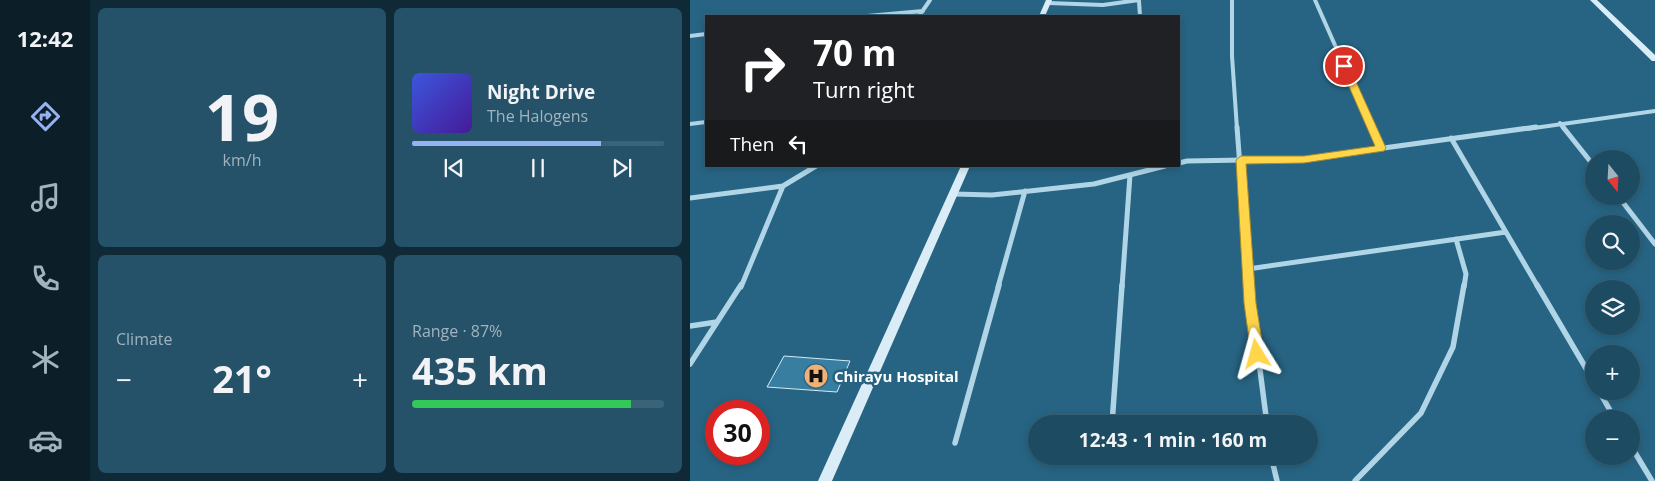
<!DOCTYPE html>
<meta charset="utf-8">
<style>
:root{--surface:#1d4b62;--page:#255268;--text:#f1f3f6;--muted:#a0b3be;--line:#3b6377;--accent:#95b2f1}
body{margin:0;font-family:"Open Sans",sans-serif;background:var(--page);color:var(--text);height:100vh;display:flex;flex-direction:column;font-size:19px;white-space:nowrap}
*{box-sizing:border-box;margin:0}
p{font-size:16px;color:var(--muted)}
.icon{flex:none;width:28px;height:28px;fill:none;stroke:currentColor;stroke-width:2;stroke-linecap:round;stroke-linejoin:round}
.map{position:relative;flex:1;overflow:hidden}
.sheet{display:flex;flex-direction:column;gap:8px;padding:8px;background:#102936;width:600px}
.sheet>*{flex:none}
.guide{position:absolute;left:15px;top:15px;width:475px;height:152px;border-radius:0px;box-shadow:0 2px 8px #0003,0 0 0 1px var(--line);background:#202124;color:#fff;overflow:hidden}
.needle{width:32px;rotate:162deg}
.buttons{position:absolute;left:895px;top:150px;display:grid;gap:10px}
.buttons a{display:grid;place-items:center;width:55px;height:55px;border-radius:50%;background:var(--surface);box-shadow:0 2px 8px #0003,0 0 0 1px var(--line);font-size:25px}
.speed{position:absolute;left:15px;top:400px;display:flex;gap:10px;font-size:25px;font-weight:700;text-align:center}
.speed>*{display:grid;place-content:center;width:65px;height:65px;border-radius:50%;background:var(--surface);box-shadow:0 2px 8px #0003,0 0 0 1px var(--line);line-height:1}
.speed .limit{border:8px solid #d22;background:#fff;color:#111}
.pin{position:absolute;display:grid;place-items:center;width:42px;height:42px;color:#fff;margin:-21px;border:2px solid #fff;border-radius:50%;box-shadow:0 1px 5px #0007}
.me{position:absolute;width:55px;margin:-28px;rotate:352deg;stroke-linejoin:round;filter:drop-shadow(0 0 4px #0008)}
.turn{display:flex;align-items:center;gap:18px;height:105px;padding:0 25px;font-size:22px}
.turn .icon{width:65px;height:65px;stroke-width:2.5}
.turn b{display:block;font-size:35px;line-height:42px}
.then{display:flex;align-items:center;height:48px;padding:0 25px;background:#0003;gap:10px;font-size:19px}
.big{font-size:38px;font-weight:700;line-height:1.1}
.sheet .tile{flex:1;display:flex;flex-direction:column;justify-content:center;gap:8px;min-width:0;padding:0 18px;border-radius:8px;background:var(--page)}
.sheet .dial{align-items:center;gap:0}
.dial b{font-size:65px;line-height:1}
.song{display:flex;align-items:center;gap:15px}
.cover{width:60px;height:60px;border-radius:8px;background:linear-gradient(135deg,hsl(230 70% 55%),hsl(260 70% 35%))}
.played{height:5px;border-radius:2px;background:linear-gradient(90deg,var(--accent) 75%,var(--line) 75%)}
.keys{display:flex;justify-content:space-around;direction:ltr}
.heat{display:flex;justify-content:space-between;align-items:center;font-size:28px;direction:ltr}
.charge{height:8px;border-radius:4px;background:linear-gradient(90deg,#34c759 87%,var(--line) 0)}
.sheet .tiles{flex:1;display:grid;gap:8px;grid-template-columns:repeat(2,1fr)}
.trip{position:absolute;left:338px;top:415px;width:290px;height:50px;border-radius:25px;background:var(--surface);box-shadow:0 2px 8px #0003,0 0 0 1px var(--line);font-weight:700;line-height:50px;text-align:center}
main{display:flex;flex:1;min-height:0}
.dock{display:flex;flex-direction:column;width:90px;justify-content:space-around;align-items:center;background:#0c1e27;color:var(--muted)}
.dock .icon{width:35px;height:35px}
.dock .selected{color:var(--accent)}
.dock b{font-size:22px;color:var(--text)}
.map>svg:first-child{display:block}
.building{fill:#387ea0;stroke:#d4ebf6}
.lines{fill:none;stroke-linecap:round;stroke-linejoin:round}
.street-far2{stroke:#b0d5e7;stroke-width:4}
.street-far1{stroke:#b0d5e7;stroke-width:5}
.street{stroke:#b0d5e7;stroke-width:5.5}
.secondary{fill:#daedf6;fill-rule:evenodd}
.route{fill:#ffd54a;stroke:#a68a30}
.labels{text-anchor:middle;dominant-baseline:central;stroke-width:5;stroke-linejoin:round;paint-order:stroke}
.poi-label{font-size:15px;font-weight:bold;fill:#fff;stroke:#276483;text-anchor:start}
</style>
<main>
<nav class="dock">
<b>12:42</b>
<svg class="icon selected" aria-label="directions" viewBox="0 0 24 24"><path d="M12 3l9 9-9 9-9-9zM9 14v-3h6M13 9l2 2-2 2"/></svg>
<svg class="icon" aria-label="music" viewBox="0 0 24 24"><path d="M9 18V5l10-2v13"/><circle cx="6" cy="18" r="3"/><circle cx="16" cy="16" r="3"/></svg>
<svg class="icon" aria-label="phone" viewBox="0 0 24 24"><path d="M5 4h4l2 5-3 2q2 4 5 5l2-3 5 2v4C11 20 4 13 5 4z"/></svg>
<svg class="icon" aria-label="climate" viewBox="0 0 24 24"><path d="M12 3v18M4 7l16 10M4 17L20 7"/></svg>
<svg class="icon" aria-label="car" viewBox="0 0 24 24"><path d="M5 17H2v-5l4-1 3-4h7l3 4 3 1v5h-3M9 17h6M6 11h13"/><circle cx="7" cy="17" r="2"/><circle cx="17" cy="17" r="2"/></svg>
</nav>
<section class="sheet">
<div class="tiles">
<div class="tile dial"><b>19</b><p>km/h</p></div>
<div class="tile">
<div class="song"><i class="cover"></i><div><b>Night Drive</b><p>The Halogens</p></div></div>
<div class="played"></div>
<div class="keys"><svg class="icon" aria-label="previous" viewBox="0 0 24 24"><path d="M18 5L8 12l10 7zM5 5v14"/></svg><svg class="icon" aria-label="pause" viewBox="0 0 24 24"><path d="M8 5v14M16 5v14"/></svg><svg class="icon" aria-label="next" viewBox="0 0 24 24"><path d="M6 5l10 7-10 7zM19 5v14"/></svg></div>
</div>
<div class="tile"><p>Climate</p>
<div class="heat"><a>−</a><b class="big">21°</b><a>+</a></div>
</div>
<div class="tile"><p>Range · 87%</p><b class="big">435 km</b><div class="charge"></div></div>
</div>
</section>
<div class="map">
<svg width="965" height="481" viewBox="0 0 965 481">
<rect width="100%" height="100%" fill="#276483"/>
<path class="building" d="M94 356 160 361 147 392 77 387Z"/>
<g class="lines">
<path class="street-far2" d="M542 0V56L547 129
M625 0 682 129
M449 1 450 16
M358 3 413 5 449 0
M177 16 233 11
M229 16 240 0
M0 36 16 34
M870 123 874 129
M0 124 16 122
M837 129 965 111"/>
<path class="street-far1" d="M547 127 559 287
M682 127 691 148
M873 127 904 166
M761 138 848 287
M489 163 497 161 614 159 846 127
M264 194 302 195 404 184 475 166
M928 196 965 244
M0 198 93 186
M766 239 776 274 774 287
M558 269 816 232
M51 287 93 186 126 166
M308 287 335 191
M432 287 440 175"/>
<path class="street" d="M559 285 577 424
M847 285 904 382
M0 326 27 322
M0 364 51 285
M909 391 925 419
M422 424 432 285
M265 443 309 285
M941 446 962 481
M581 456 587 481
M665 481 731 413 763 347 774 285"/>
<path class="secondary" d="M356 0H362L355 16H349Z
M900 0H907L965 55V61H962Z
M271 166H280L142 481H128Z"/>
</g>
<path class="route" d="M654 63 659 66 696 148 694 151 614 163 556 164 566 303 574 354 572 359 567 361 563 359 561 354 554 303 546 160 551 156H614L685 146 650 66Z"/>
<defs>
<symbol id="hospital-disc" viewBox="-11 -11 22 22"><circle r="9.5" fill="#efb176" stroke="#276483"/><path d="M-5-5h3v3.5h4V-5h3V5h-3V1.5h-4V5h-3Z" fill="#111"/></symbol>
</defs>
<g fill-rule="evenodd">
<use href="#hospital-disc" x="112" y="362" width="28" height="28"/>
</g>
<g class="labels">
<g class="poi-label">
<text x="144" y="376">Chirayu Hospital</text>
</g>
</g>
</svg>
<div class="buttons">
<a><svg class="needle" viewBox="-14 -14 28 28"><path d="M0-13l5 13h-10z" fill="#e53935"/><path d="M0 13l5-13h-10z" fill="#a0b3be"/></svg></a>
<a><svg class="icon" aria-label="search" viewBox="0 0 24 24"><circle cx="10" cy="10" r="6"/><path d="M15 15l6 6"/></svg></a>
<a><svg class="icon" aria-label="layers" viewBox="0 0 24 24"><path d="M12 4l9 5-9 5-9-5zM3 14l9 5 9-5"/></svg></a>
<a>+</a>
<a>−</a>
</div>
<div class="speed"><div class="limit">30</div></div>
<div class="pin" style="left:654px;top:66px;background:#d93025"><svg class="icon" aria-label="arrive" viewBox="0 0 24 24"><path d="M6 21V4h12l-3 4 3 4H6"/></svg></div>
<svg class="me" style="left:567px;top:354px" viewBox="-20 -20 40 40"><path d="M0-17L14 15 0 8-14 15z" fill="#ffd54a" stroke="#fff" stroke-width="4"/></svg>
<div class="trip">12:43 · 1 min · 160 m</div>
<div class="guide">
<div class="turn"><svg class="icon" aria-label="right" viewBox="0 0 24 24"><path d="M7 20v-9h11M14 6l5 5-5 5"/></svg><div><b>70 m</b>Turn right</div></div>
<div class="then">Then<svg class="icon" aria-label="left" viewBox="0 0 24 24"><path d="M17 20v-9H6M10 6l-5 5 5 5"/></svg></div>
</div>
</div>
</main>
